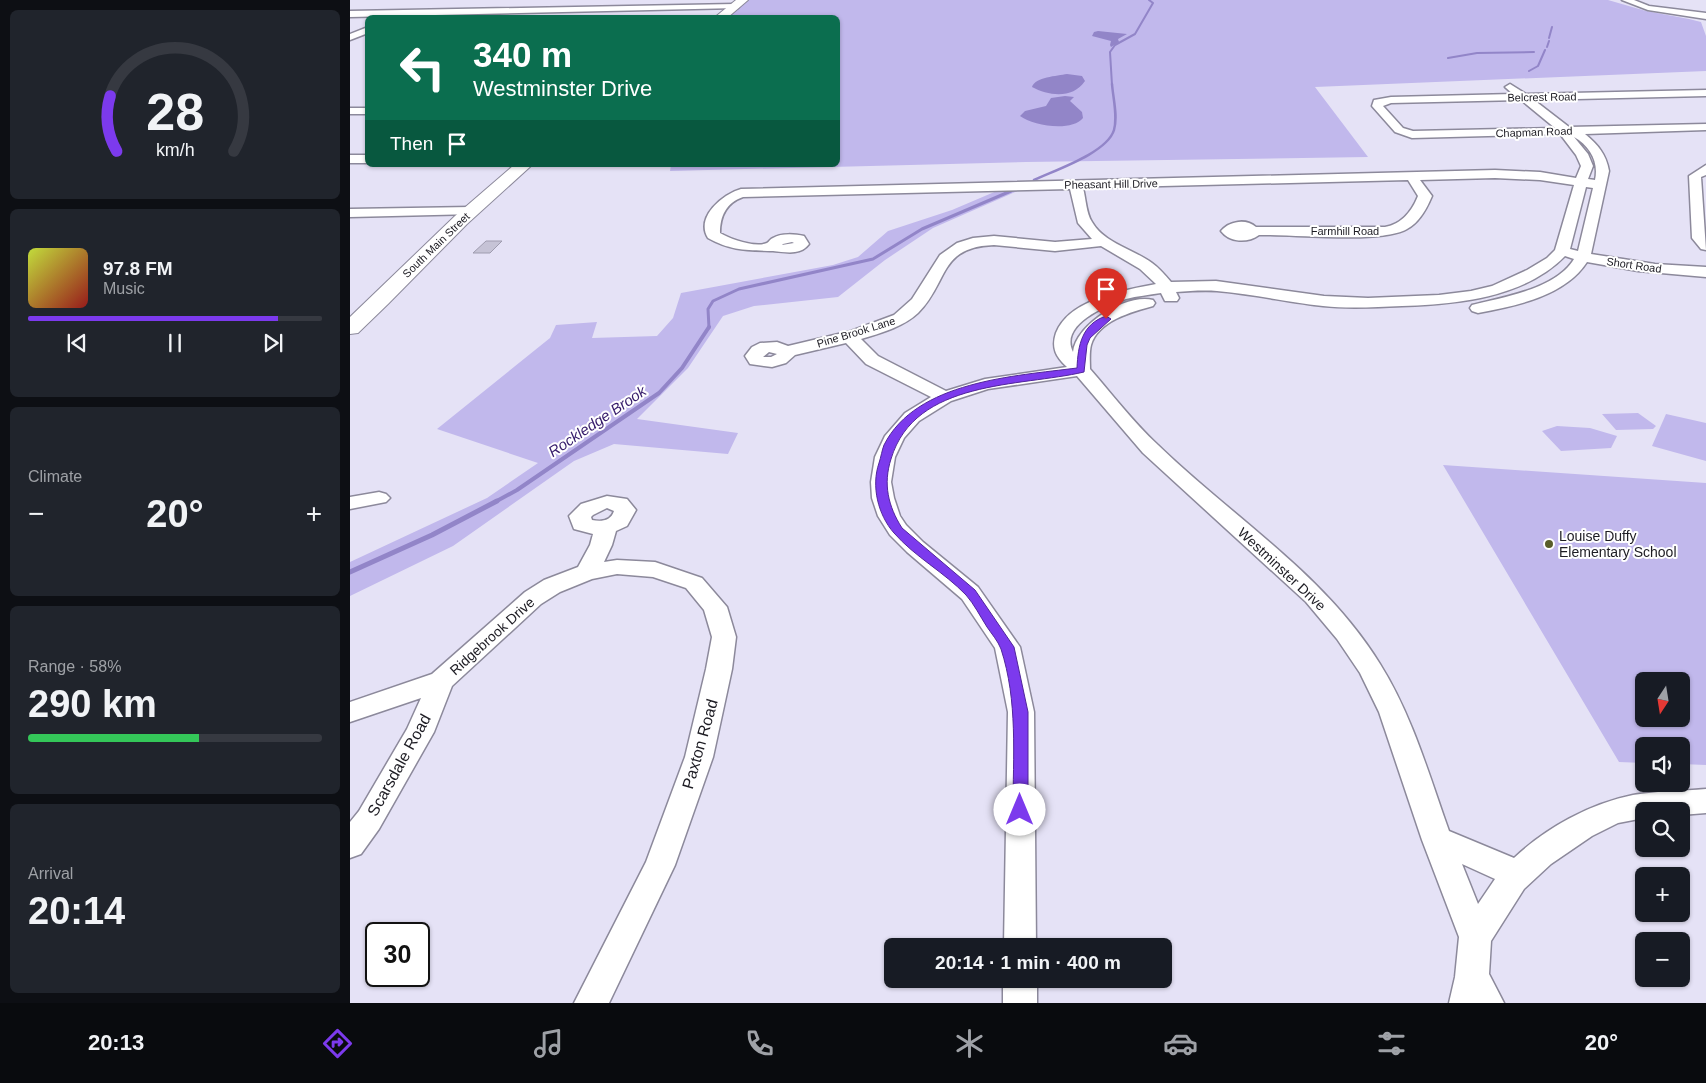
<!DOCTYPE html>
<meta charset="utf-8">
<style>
:root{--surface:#171b24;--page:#20242c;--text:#f1f3f6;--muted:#9ea1a6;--line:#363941;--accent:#7c3aed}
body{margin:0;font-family:Helvetica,sans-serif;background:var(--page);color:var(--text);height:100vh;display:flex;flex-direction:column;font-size:19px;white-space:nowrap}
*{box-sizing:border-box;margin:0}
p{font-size:16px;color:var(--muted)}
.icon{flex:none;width:28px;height:28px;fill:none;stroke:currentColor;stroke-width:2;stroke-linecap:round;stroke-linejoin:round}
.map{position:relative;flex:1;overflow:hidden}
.drawer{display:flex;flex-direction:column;gap:10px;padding:10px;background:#0d0f14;width:350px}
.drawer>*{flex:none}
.banner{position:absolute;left:15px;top:15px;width:475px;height:152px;border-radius:8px;box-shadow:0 1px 4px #0004;background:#0b6e4f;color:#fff;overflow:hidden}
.needle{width:32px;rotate:192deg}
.buttons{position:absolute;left:1285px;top:672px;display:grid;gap:10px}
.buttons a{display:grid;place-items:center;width:55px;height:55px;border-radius:8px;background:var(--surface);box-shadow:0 1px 4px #0004;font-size:25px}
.speed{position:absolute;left:15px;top:922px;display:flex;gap:10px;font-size:25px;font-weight:700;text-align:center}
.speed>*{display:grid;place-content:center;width:65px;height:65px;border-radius:50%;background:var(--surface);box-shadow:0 1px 4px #0004;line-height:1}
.speed .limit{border:2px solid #111;border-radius:8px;background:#fff;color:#111}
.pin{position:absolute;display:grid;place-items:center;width:42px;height:42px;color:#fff;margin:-51px -21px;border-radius:50% 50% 50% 0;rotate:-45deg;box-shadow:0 0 5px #0007}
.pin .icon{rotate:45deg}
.me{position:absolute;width:55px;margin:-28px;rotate:0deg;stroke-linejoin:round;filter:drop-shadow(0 0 4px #0008)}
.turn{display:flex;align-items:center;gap:18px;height:105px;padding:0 25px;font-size:22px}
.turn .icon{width:65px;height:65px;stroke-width:2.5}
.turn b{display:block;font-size:35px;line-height:42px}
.then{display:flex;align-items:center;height:48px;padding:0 25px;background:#0003;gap:10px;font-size:19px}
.big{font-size:38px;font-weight:700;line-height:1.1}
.drawer .card{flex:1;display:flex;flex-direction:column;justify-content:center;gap:8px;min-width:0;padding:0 18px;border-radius:8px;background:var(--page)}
.drawer .dial{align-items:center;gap:0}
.dial svg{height:130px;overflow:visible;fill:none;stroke:var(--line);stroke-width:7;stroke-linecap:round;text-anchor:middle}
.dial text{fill:var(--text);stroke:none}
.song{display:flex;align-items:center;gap:15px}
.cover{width:60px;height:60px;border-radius:8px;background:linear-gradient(135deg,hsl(70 70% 55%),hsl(0 70% 35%))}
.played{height:5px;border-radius:2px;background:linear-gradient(90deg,var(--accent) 85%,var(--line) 85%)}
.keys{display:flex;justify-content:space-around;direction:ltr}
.heat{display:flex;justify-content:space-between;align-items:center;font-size:28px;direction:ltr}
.charge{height:8px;border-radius:4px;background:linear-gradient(90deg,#34c759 58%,var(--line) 0)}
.trip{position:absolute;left:534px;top:938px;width:288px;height:50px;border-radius:8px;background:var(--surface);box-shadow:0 1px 4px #0004;font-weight:700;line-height:50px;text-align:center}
.dock{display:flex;height:80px;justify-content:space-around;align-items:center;background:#090b0e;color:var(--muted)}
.dock .icon{width:35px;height:35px}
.dock .current{color:var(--accent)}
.dock b{font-size:22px;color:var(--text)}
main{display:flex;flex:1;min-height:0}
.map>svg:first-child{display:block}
.green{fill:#c1b8ec;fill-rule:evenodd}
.water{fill:#9285c8}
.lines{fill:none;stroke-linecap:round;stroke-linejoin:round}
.stream-far4{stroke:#9285c8;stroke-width:2}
.stream-far3{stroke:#9285c8;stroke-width:2.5}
.stream-far2{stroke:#9285c8;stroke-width:3}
.stream-far1{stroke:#9285c8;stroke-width:4}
.stream{stroke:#9285c8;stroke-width:5}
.building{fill:#c6c3d6;stroke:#9f9caf}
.minor-casing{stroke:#8c899b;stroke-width:3}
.major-casing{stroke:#8c899b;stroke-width:2}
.minor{fill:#fff;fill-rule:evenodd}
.major{fill:#fff;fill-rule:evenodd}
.route{fill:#7c3aed;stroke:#51269a}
.poi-dot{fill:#595d2a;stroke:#fff;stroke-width:2}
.labels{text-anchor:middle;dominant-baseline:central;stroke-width:4;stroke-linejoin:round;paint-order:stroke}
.far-street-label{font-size:11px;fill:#1d1c23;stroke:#fff}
.poi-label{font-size:14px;fill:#1d1c23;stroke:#fff;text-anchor:start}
.street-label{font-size:14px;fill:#1d1c23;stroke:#fff}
.water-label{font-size:15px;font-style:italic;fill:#351b6a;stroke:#fff}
.near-street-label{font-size:16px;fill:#1d1c23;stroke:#fff}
</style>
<main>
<section class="drawer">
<div class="card dial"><svg viewBox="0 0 100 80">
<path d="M14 69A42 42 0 1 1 86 69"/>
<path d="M14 69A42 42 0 0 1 10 35" stroke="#7c3aed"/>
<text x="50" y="56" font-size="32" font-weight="700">28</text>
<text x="50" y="72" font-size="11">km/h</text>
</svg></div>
<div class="card">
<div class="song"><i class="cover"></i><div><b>97.8 FM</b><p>Music</p></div></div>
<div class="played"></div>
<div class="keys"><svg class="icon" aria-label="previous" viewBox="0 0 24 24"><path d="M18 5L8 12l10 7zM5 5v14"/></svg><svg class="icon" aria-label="pause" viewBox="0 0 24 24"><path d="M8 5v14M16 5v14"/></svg><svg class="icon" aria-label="next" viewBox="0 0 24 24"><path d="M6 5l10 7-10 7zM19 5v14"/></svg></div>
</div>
<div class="card"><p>Climate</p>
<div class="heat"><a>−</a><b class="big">20°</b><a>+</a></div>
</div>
<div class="card"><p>Range · 58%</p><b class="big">290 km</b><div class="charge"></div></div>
<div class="card"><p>Arrival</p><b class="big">20:14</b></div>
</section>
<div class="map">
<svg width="1356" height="1003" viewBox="0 0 1356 1003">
<rect width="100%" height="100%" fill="#e5e2f6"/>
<path class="green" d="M398 0H1258L1296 11 1339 19 1351 22 1356 36V71L965 87 1018 157 676 162 320 171 321 165H488V18L375 17Z
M672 189 583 228 535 260 488 297 404 306 373 316 338 368 287 419 388 433 378 454 264 444 224 461 103 546 0 596V562L137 498 188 463 87 429 200 338 206 325 247 322 242 338 307 336 323 318 331 293 483 265 508 257 538 231 602 210 649 190Z
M1288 413 1306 426 1303 429 1266 430 1252 414Z
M1316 414 1356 423V461L1302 446Z
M1207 426 1240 428 1267 436 1261 448 1211 451 1192 431Z
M1093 465 1356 483V765L1331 764V746H1294V763L1269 762ZM1294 681H1331V719H1294Z"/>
<path class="water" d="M748 31 777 34 768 39 769 42 761 47 760 45 761 41 742 36 744 32Z
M717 74 732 76 735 81C723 99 699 96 682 87 685 77 707 76 717 74Z
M715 96 724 97 720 101 732 112 733 118C722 132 683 126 670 116L675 111 696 106 701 98Z"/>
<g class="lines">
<path class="stream-far4" d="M1199 38 1202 27
M1197 47 1199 41
M1098 58 1127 53 1184 52
M1179 71 1188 66 1195 50
M762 85 760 52 765 45 785 34 803 3 799 0"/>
<path class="stream-far3" d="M684 180C705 170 757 153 764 130 768 116 763 98 762 84
M658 192 663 190"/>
<path class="stream-far2" d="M359 328 358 309 363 301 389 289 523 259 572 229 661 191"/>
<path class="stream-far1" d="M145 502 167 490 309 393 332 368 359 327"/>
<path class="stream" d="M0 572 82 535 147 501"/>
</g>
<path class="building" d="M136 241H152L140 253H123Z"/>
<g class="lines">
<defs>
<path id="minor" d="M1272 0H1284L1299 6 1356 13V19L1298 10Z
M385 4 389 6 388 8 0 17V11Z
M18 27V33L0 40V34Z
M1160 84 1176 94 1356 90V96L1184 100 1219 127 1356 124V130L1235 134C1248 145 1256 154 1259 171L1241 254 1305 264 1356 267V277L1288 271 1237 262C1215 296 1166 306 1128 313L1122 311 1120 308 1122 305C1154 297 1206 289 1224 259L1215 256C1174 298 1107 304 1052 306 1026 307 999 309 973 306 937 302 903 294 867 291 854 290 839 291 826 292L829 298 827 301H815L811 293C799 295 787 296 776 299 756 305 709 325 723 352 726 324 777 293 803 300L805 303 803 306C781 312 748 321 741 345 739 353 740 362 740 369 762 394 783 422 808 445 882 517 975 574 1030 664 1062 715 1079 775 1099 831L1164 858C1196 828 1239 804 1283 795 1307 791 1332 791 1356 789V813L1331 815V811H1294V818L1268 823 1242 836 1201 864 1174 889 1141 941 1139 974 1154 1003H1099L1105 977 1109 937 1072 840 1029 712 1010 673 987 639 956 602 793 453 727 376 638 389 601 401 569 421 554 438 545 457 541 482 544 498 550 516 556 525 573 542 628 587 670 647 684 712 686 946H654L658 712 645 648 612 599 557 552 540 535 528 516 522 498 521 482 525 457 535 436 555 413 581 397 516 364 496 343 445 355 436 363 422 367 400 364 395 356 402 347 410 343 427 342 438 346 501 331 544 315 562 299 590 255 607 243 623 238 644 236 705 242 742 239 728 223 720 189 393 197C376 203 370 216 370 233 380 239 405 248 417 243 419 242 420 239 423 238 431 233 445 234 454 236L459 244C450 256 435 252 423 251 397 250 381 251 358 238 345 217 373 194 391 189L1145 170 1190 172 1226 178 1231 166 1226 155 1210 134 1062 138 1045 132 1022 106 1024 100 1041 97 1163 94 1155 87ZM1171 100 1205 128 1063 131 1053 128 1033 106 1041 103ZM1224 137C1240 146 1249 162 1245 180L1238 179 1243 166 1238 154ZM1145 178 1190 180 1224 185 1205 250 1197 258 1177 270 1142 286 1121 291 1089 295 1018 298 974 296 866 281 821 282C815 275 809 268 802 263 783 249 754 243 742 222 736 213 736 199 733 188L1058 180 1068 196C1062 211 1052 224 1035 227H906C896 218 879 221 871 231 880 243 898 243 909 235 942 234 1032 244 1057 229 1069 223 1077 208 1082 196L1070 180ZM1236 187 1243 188 1228 251 1220 249ZM442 242 444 243 432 245 433 244ZM644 245 705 251 751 246 790 269 806 284C775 290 719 299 706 333 701 348 706 357 717 367L635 379 596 391 528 356 511 339C531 333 553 327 568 313 599 282 588 247 644 245ZM419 352 427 354 421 357H413ZM1112 864 1145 879 1128 904Z
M0 108H18V114H0Z
M0 155H18V163H0Z
M1356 165V175L1351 177 1356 250 1351 249 1342 238 1339 176Z
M121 207 126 208 128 211 126 214 0 217V209Z
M29 492 36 494 40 498 36 502 0 509V497Z
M257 496 277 499 286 510 277 526 266 531 262 545 254 562 267 560 305 562 352 578 377 607 386 637 382 669 363 757 325 865 259 1003H224L296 862 335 757 356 669 362 637 354 610 336 588 303 577 267 574 242 579 210 592 191 604 102 686 84 732 29 829 11 854 0 858V822L9 811 57 729 71 698 0 722V702L82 674 175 592 194 580 228 567 240 545 243 534 224 529 219 516 231 504ZM257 508 264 511C261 521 251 522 242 520L241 517 243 515Z
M653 979H687V1003H653Z"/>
<path id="major" d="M386 0H398L377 18H364Z
M164 165H182L117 224 38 304 8 333 0 334V317L105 216Z"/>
</defs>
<use href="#minor" class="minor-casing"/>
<use href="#major" class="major-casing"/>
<use href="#minor" class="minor"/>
<use href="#major" class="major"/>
</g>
<path class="route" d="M756 316 761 319 740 338 737 345 734 372C670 387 565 379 541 459 533 484 538 506 552 528L625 590 664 647 678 712V810L676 814 670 816 665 814 663 810C663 756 668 701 651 649 648 641 641 633 637 627 630 616 624 604 616 595 594 572 565 557 544 533 528 515 521 486 529 463 531 457 532 450 534 445 566 381 665 376 727 368 728 345 732 324 756 316Z"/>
<circle class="poi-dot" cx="1199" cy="544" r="5"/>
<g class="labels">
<g class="far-street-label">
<text transform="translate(1192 97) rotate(-1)">Belcrest Road</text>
<text transform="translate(1184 132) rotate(-2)">Chapman Road</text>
<text transform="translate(761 184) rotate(-1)">Pheasant Hill Drive</text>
<text x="995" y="231">Farmhill Road</text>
<text transform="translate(86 245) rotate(-44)">South Main Street</text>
<text transform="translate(1284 265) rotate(8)">Short Road</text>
<text transform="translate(506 332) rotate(-17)">Pine Brook Lane</text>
</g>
<g class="poi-label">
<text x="1209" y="536">Louise Duffy<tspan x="1209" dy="16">Elementary School</tspan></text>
</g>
<g class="street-label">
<text transform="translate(932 569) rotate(43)">Westminster Drive</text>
<text transform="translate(142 636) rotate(-42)">Ridgebrook Drive</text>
</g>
<g class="water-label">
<text transform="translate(247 421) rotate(-34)">Rockledge Brook</text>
</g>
<g class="near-street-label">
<text transform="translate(350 744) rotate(-74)">Paxton Road</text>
<text transform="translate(49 765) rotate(-61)">Scarsdale Road</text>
</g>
</g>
</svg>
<div class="buttons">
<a><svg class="needle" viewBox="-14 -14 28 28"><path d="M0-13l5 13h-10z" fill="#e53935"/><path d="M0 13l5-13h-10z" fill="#9ea1a6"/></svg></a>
<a><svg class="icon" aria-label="sound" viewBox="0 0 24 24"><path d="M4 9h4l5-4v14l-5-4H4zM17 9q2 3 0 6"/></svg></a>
<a><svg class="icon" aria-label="search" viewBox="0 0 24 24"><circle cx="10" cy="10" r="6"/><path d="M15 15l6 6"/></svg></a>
<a>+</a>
<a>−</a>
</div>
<div class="speed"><div class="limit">30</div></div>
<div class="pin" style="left:756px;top:319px;background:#d93025"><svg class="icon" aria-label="arrive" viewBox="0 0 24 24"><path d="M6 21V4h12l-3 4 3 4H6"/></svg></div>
<svg class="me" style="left:670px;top:810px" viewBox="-20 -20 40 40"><circle r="19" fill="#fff"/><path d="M0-13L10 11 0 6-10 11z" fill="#7c3aed"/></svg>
<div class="trip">20:14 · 1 min · 400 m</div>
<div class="banner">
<div class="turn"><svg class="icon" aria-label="left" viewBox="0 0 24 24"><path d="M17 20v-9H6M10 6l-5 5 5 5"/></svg><div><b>340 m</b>Westminster Drive</div></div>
<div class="then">Then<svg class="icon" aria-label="arrive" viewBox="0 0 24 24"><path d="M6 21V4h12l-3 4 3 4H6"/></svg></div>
</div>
</div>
</main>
<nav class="dock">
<b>20:13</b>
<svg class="icon current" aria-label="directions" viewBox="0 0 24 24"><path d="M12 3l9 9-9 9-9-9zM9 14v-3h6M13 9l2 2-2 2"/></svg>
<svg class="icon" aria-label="music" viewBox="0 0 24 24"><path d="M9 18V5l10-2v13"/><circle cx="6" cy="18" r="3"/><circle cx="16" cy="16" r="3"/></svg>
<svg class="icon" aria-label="phone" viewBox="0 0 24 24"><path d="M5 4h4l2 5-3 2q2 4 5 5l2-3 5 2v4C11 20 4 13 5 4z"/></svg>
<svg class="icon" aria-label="climate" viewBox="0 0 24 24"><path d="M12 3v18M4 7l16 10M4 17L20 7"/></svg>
<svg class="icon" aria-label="car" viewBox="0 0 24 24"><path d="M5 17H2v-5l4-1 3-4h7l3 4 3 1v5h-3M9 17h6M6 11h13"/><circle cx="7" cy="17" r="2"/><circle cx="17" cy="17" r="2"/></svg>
<svg class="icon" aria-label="filters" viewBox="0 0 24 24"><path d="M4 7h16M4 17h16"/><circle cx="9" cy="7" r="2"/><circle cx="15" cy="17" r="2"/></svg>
<b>20°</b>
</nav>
